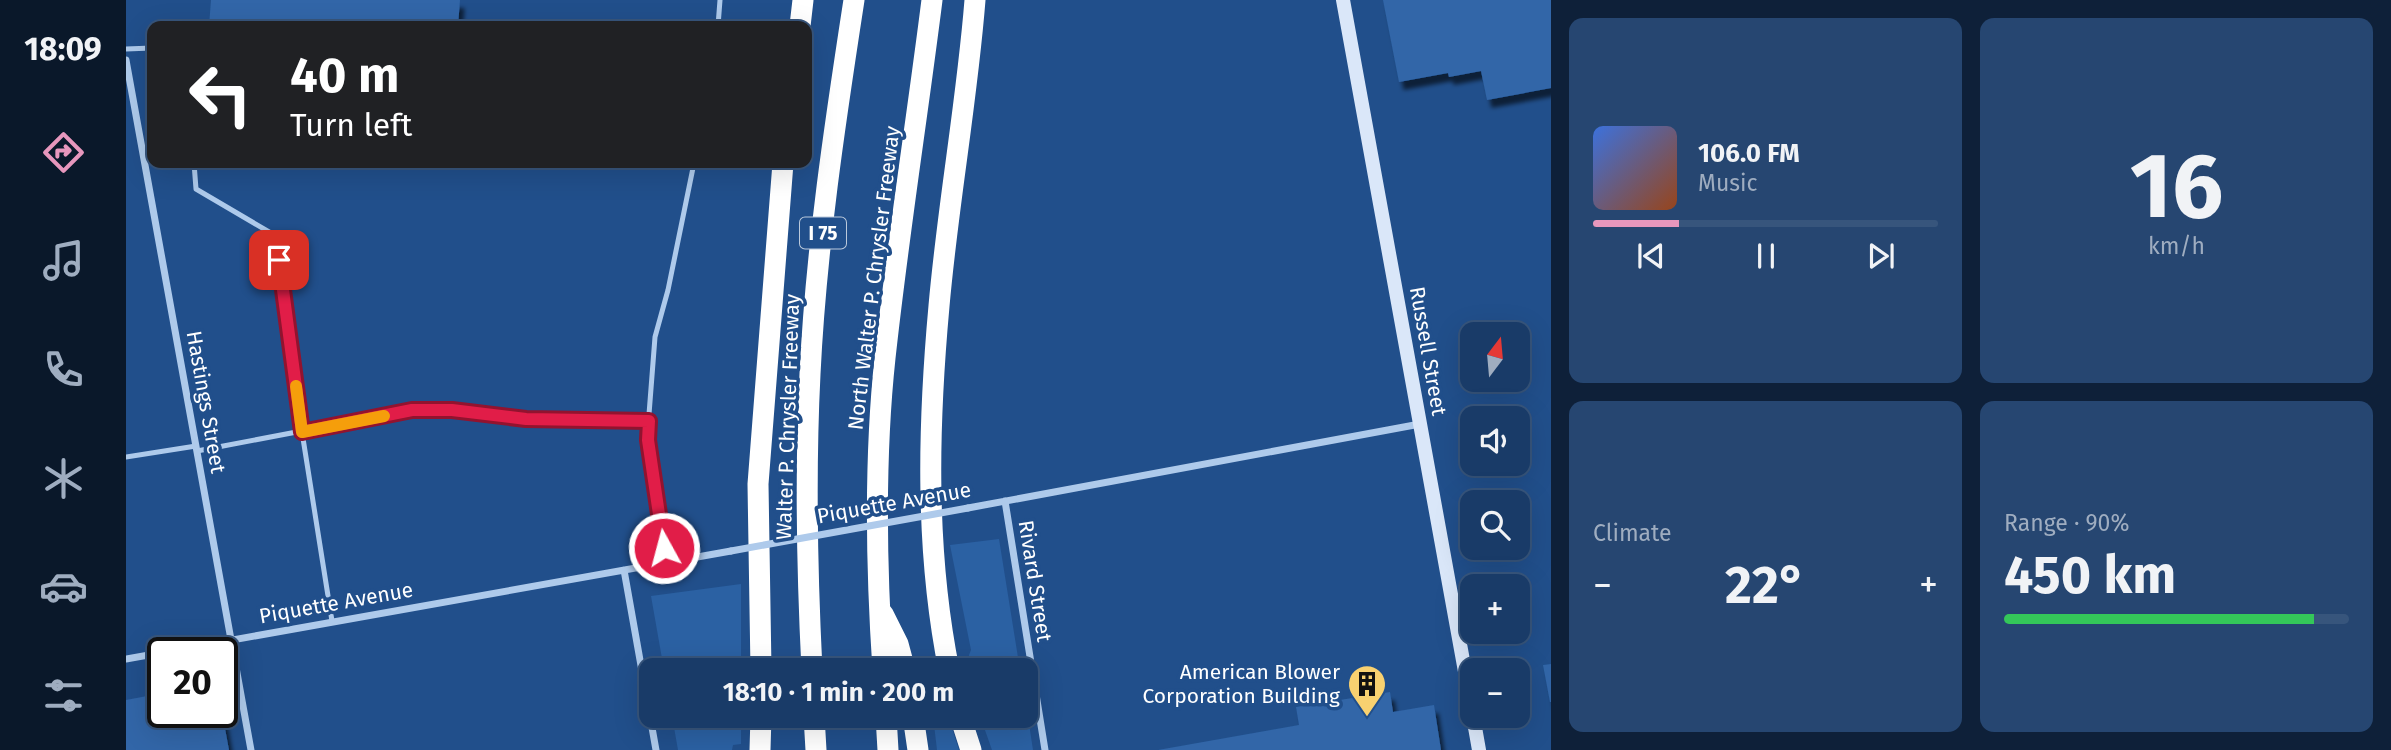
<!DOCTYPE html>
<meta charset="utf-8">
<style>
:root{--surface:#193b68;--page:#264671;--text:#f1f3f6;--muted:#9fadc0;--line:#37557c;--accent:#e797bd}
body{margin:0;font-family:"Fira Sans",sans-serif;background:var(--page);color:var(--text);height:100vh;display:flex;flex-direction:column;font-size:26px;white-space:nowrap}
*{box-sizing:border-box;margin:0}
p{font-size:23px;color:var(--muted)}
.icon{flex:none;width:38px;height:38px;fill:none;stroke:currentColor;stroke-width:2;stroke-linecap:round;stroke-linejoin:round}
.map{position:relative;flex:1;overflow:hidden}
.drawer{display:flex;flex-direction:column;gap:18px;padding:18px;background:#0e2039;width:840px}
.drawer>*{flex:none}
.guide{position:absolute;left:21px;top:21px;width:665px;height:147px;border-radius:14px;box-shadow:0 7px 28px #0002,0 0 0 2px var(--line);background:#202124;color:#fff;overflow:hidden}
.needle{width:46px;rotate:16deg}
.controls{position:absolute;left:1334px;top:322px;display:grid;gap:14px}
.controls a{display:grid;place-items:center;width:70px;height:70px;border-radius:14px;background:var(--surface);box-shadow:0 7px 28px #0002,0 0 0 2px var(--line);font-size:35px}
.speed{position:absolute;left:21px;top:637px;display:flex;gap:14px;font-size:35px;font-weight:700;text-align:center}
.speed>*{display:grid;place-content:center;width:91px;height:91px;border-radius:50%;background:var(--surface);box-shadow:0 7px 28px #0002,0 0 0 2px var(--line);line-height:1}
.speed .limit{border:4px solid #111;border-radius:10px;background:#fff;color:#111}
.pin{position:absolute;display:grid;place-items:center;width:60px;height:60px;color:#fff;margin:-30px;border-radius:14px;box-shadow:0 4px 10px #0006}
.me{position:absolute;width:77px;margin:-38px;rotate:353deg;stroke-linejoin:round;filter:drop-shadow(0 0 5px #0008)}
.turn{display:flex;align-items:center;gap:24px;height:147px;padding:0 28px;font-size:32px}
.turn .icon{width:91px;height:91px;stroke-width:2.5}
.turn b{display:block;font-size:49px;line-height:60px}
.big{font-size:52px;font-weight:700;line-height:1.1}
.drawer .card{flex:1;display:flex;flex-direction:column;justify-content:center;gap:10px;min-width:0;padding:0 24px;border-radius:14px;background:var(--page)}
.drawer .dial{align-items:center;gap:0}
.dial b{font-size:91px;line-height:1}
.song{display:flex;align-items:center;gap:21px}
.cover{width:84px;height:84px;border-radius:10px;background:linear-gradient(135deg,hsl(220 70% 55%),hsl(20 70% 35%))}
.played{height:7px;border-radius:4px;background:linear-gradient(90deg,var(--accent) 25%,var(--line) 25%)}
.keys{display:flex;justify-content:space-around;direction:ltr}
.heat{display:flex;justify-content:space-between;align-items:center;font-size:38px;direction:ltr}
.charge{height:10px;border-radius:5px;background:linear-gradient(90deg,#34c759 90%,var(--line) 0)}
.drawer .tiles{flex:1;display:grid;gap:18px;grid-template-columns:repeat(2,1fr)}
.trip{position:absolute;left:513px;top:658px;width:399px;height:70px;border-radius:14px;background:var(--surface);box-shadow:0 7px 28px #0002,0 0 0 2px var(--line);font-weight:700;line-height:70px;text-align:center}
main{display:flex;flex:1;min-height:0}
.menu{display:flex;flex-direction:column;width:126px;justify-content:space-around;align-items:center;background:#0a182a;color:var(--muted)}
.menu .icon{width:49px;height:49px}
.menu .current{color:var(--accent)}
.menu b{font-size:32px;color:var(--text)}
.map>svg:first-child{display:block}
.green{fill:#2b61a3}
.building{fill:#3166a8;filter:url(#shadow)}
.lines{fill:none;stroke-linecap:round;stroke-linejoin:round}
.lane{stroke:#aecaeb;stroke-width:5}
.street{stroke:#aecaeb;stroke-width:7}
.secondary{stroke:#dae7f9;stroke-width:14}
.highway{stroke:#fff;stroke-width:21}
.street-bridge{stroke:#aecaeb;stroke-width:7}
.route-casing{stroke:#92132f;stroke-width:18}
.route{stroke:#e11d48;stroke-width:12}
.slow{stroke:#f59e0b;stroke-width:12}
.labels{text-anchor:middle;dominant-baseline:central;stroke-width:7;stroke-linejoin:round;paint-order:stroke}
.shield{fill:#214f8b;stroke:#bccadc;stroke-width:2}
.shield-label{font-size:19px;font-weight:bold;fill:#fff}
.street-label{font-size:21px;fill:#fff;stroke:#214f8b}
.poi-label{font-size:21px;fill:#fff;stroke:#214f8b;text-anchor:end}
</style>
<main>
<nav class="menu">
<b>18:09</b>
<svg class="icon current" aria-label="directions" viewBox="0 0 24 24"><path d="M12 3l9 9-9 9-9-9zM9 14v-3h6M13 9l2 2-2 2"/></svg>
<svg class="icon" aria-label="music" viewBox="0 0 24 24"><path d="M9 18V5l10-2v13"/><circle cx="6" cy="18" r="3"/><circle cx="16" cy="16" r="3"/></svg>
<svg class="icon" aria-label="phone" viewBox="0 0 24 24"><path d="M5 4h4l2 5-3 2q2 4 5 5l2-3 5 2v4C11 20 4 13 5 4z"/></svg>
<svg class="icon" aria-label="climate" viewBox="0 0 24 24"><path d="M12 3v18M4 7l16 10M4 17L20 7"/></svg>
<svg class="icon" aria-label="car" viewBox="0 0 24 24"><path d="M5 17H2v-5l4-1 3-4h7l3 4 3 1v5h-3M9 17h6M6 11h13"/><circle cx="7" cy="17" r="2"/><circle cx="17" cy="17" r="2"/></svg>
<svg class="icon" aria-label="filters" viewBox="0 0 24 24"><path d="M4 7h16M4 17h16"/><circle cx="9" cy="7" r="2"/><circle cx="15" cy="17" r="2"/></svg>
</nav>
<div class="map">
<svg width="1425" height="750" viewBox="0 0 1425 750">
<defs>
<filter id="shadow"><feDropShadow dx="4.5" dy="8" stdDeviation="2" flood-color="#0009"/></filter>
</defs>
<rect width="100%" height="100%" fill="#214f8b"/>
<path class="green" d="M873 539 894 670H845L843 655 845 650 824 545Z
M615 584V670H538L525 596Z
M900 704 907 750H866L854 716H900Z
M546 716H615V744L607 745 606 750H552Z
M807 716H822L833 750H811Z"/>
<path class="building" d="M85 0H334L332 26H83Z
M1257 0H1425V88L1361 100 1355 71 1323 77 1322 73 1273 82Z
M1425 664V702H1424L1417 665Z
M1264 692 1267 712 1308 705 1315 750H1032L1173 725 1170 707Z
M37 693V712H96L103 750H0V700Z"/>
<g class="lines">
<path class="lane" d="M592 26 594 0
M0 49 26 48
M68 163 70 189 150 236 176 432 206 621
M71 451 286 410 326 409 400 419 523 421
M0 457 70 446
M539 562 521 440 529 337 542 290 568 163"/>
<path class="street" d="M0 60 125 750
M879 501 919 750
M842 508 1294 424
M498 570 530 750
M0 659 605 551"/>
<path class="secondary" d="M1217 0 1346 710
M1347 716 1353 750"/>
<path class="highway" d="M674 26 677 0
M757 614 772 644 779 670
M635 670 632 484 657 163
M686 670C681 571 679 473 684 374 690 249 709 123 728 0
M757 670C750 566 748 461 759 358 772 238 791 119 806 0
M823 670C799 550 802 427 813 306 822 203 841 102 849 0
M688 716 690 750
M760 716 762 750
M787 716 792 750
M834 716 845 750
M634 750 635 716"/>
<path class="street-bridge" d="M605 551 842 508"/>
</g>
<g class="lines">
<defs>
<path id="route" d="M153 260 176 432 286 410H326L400 419 523 421 522 440 538 548"/>
</defs>
<use href="#route" class="route-casing"/>
<use href="#route" class="route"/>
<path class="slow" d="M170 386 176 432 258 416"/>
</g>
<defs>
<symbol id="building-pin" viewBox="-11 -11 22 30"><path d="M0 17L-7.5 6A9.5 9.5 0 1 1 7.5 6Z" fill="#f8d170" stroke="#214f8b"/><path d="M-4-6H4V6H1V3H-1V6H-4ZM-2.5-4.3h1.7v1.8h-1.7ZM.8-4.3h1.7v1.8H.8ZM-2.5-1h1.7V.8h-1.7ZM.8-1h1.7V.8H.8Z" fill="#111"/></symbol>
</defs>
<g fill-rule="evenodd">
<use href="#building-pin" x="1219" y="662" width="44" height="60"/>
</g>
<g class="labels">
<rect class="shield" x="674" y="217.5" width="46" height="31" rx="5"/>
<g class="shield-label">
<text x="697" y="233">I 75</text>
</g>
<g class="street-label">
<text transform="translate(748 278) rotate(-83)">North Walter P. Chrysler Freeway</text>
<text transform="translate(1302 351) rotate(80)">Russell Street</text>
<text transform="translate(80 402) rotate(80)">Hastings Street</text>
<text transform="translate(662 417) rotate(-88)">Walter P. Chrysler Freeway</text>
<text transform="translate(768 503) rotate(-10)">Piquette Avenue</text>
<text transform="translate(909 581) rotate(81)">Rivard Street</text>
<text transform="translate(210 603) rotate(-10)">Piquette Avenue</text>
</g>
<g class="poi-label">
<text x="1214" y="672">American Blower<tspan x="1214" dy="24">Corporation Building</tspan></text>
</g>
</g>
</svg>
<div class="controls">
<a><svg class="needle" viewBox="-14 -14 28 28"><path d="M0-13l5 13h-10z" fill="#e53935"/><path d="M0 13l5-13h-10z" fill="#9fadc0"/></svg></a>
<a><svg class="icon" aria-label="sound" viewBox="0 0 24 24"><path d="M4 9h4l5-4v14l-5-4H4zM17 9q2 3 0 6"/></svg></a>
<a><svg class="icon" aria-label="search" viewBox="0 0 24 24"><circle cx="10" cy="10" r="6"/><path d="M15 15l6 6"/></svg></a>
<a>+</a>
<a>−</a>
</div>
<div class="speed"><div class="limit">20</div></div>
<div class="pin" style="left:153px;top:260px;background:#d93025"><svg class="icon" aria-label="arrive" viewBox="0 0 24 24"><path d="M6 21V4h12l-3 4 3 4H6"/></svg></div>
<svg class="me" style="left:538px;top:548px" viewBox="-20 -20 40 40"><circle r="17" fill="#e11d48" stroke="#fff" stroke-width="3"/><path d="M0-11L8 9 0 5-8 9z" fill="#fff"/></svg>
<div class="trip">18:10 · 1 min · 200 m</div>
<div class="guide">
<div class="turn"><svg class="icon" aria-label="left" viewBox="0 0 24 24"><path d="M17 20v-9H6M10 6l-5 5 5 5"/></svg><div><b>40 m</b>Turn left</div></div>
</div>
</div>
<section class="drawer">
<div class="tiles">
<div class="card">
<div class="song"><i class="cover"></i><div><b>106.0 FM</b><p>Music</p></div></div>
<div class="played"></div>
<div class="keys"><svg class="icon" aria-label="previous" viewBox="0 0 24 24"><path d="M18 5L8 12l10 7zM5 5v14"/></svg><svg class="icon" aria-label="pause" viewBox="0 0 24 24"><path d="M8 5v14M16 5v14"/></svg><svg class="icon" aria-label="next" viewBox="0 0 24 24"><path d="M6 5l10 7-10 7zM19 5v14"/></svg></div>
</div>
<div class="card dial"><b>16</b><p>km/h</p></div>
<div class="card"><p>Climate</p>
<div class="heat"><a>−</a><b class="big">22°</b><a>+</a></div>
</div>
<div class="card"><p>Range · 90%</p><b class="big">450 km</b><div class="charge"></div></div>
</div>
</section>
</main>
